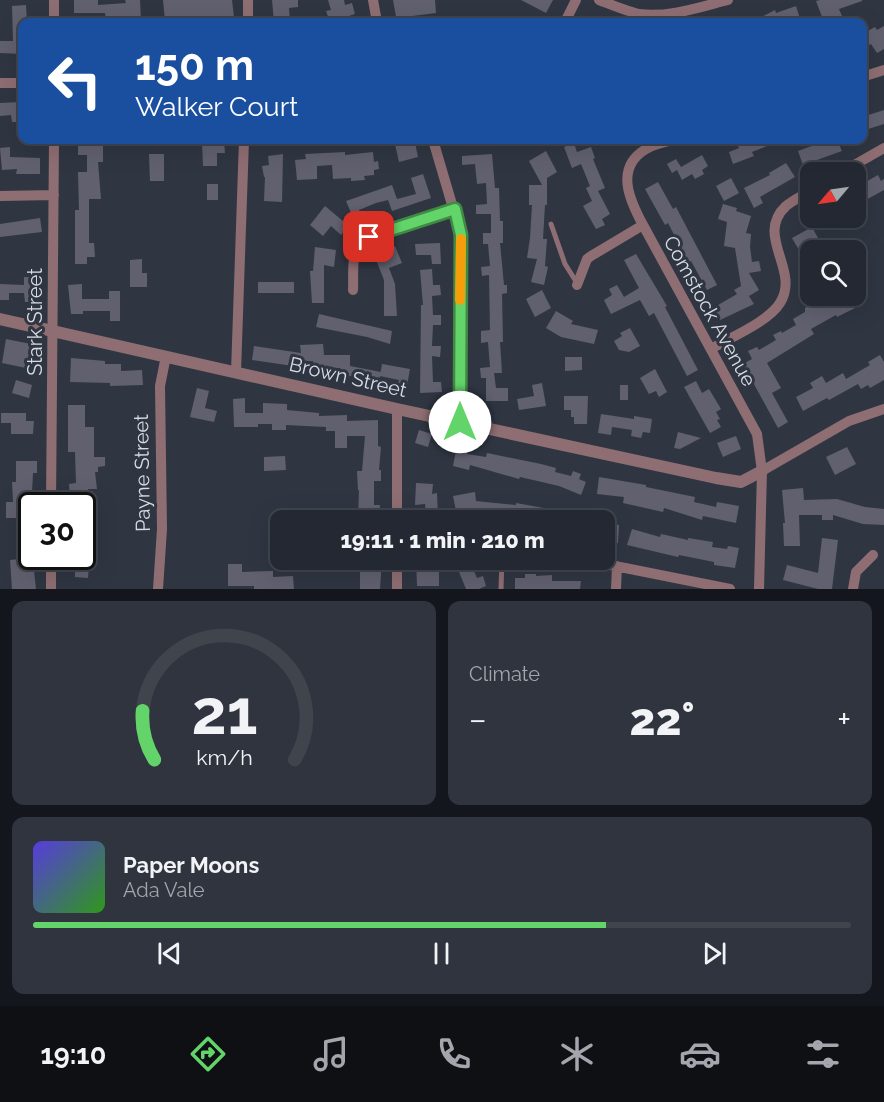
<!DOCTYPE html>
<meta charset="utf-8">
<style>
:root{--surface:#232832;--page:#2f343e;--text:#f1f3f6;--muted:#a3a6ac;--line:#40444d;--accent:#62d469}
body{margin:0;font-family:Raleway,sans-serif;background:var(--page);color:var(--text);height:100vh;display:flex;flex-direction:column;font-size:22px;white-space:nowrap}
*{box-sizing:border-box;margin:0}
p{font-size:20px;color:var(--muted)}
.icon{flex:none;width:33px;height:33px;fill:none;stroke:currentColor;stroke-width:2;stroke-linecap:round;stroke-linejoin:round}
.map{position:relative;height:589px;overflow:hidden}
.details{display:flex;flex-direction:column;gap:12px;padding:12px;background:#13161c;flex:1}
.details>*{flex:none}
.top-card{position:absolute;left:18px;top:18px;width:849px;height:126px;border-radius:12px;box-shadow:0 6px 24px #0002,0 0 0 2px var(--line);background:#1a4fa0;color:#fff;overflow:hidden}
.needle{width:39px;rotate:241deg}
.tools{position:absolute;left:800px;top:162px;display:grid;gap:12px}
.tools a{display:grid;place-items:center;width:66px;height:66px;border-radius:12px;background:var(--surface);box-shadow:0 6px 24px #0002,0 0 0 2px var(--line);font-size:30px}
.speed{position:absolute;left:18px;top:492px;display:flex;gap:12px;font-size:30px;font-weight:700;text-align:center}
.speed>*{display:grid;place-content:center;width:78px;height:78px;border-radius:50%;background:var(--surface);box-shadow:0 6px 24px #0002,0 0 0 2px var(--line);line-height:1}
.speed .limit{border:3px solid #111;border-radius:9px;background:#fff;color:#111}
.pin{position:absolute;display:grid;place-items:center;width:51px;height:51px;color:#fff;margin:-26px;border-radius:12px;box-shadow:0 3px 9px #0006}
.me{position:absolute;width:66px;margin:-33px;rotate:0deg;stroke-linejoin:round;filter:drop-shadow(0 0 4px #0008)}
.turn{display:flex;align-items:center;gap:21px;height:126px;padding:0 18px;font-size:27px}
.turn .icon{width:78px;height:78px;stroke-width:2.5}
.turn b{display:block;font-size:42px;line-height:51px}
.big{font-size:45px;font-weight:800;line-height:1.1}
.details .card{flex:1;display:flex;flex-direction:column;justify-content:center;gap:9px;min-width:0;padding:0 21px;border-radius:12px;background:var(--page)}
.details .dial{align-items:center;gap:0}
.dial svg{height:156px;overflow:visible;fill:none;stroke:var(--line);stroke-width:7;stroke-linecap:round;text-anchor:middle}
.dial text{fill:var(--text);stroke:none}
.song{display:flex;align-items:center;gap:18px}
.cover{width:72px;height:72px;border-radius:9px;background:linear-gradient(135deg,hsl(250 70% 55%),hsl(110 70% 35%))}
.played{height:6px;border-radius:3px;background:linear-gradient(90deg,var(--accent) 70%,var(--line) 70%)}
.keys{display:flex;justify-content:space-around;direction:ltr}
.heat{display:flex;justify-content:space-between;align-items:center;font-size:33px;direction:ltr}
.details .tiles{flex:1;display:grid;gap:12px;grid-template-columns:1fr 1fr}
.card:last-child{grid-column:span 2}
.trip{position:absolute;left:270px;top:510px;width:345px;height:60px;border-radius:12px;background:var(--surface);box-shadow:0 6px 24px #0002,0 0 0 2px var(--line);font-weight:800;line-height:60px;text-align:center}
.dock{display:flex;height:96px;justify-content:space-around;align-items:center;background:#0e1014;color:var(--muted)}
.dock .icon{width:42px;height:42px}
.dock .selected{color:var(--accent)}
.dock b{font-size:27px;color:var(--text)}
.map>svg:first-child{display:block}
.building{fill:#60606f}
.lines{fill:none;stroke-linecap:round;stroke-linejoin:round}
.service{stroke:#8e6e72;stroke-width:5}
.minor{stroke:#8e6e72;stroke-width:10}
.tertiary{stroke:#8e6e72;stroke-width:12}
.route-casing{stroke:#408a44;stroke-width:15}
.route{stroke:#62d469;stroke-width:10}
.slow{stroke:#f59e0b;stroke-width:10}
.labels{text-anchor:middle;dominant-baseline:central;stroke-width:6;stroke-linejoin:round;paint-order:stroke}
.street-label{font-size:20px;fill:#d7dce4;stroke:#2f3642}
</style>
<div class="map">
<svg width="884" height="589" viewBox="0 0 884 589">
<rect width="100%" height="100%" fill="#2f3642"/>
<path class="building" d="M74 0H98V5L126 3 125 0H140L141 20 106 22 105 13H74Z
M163 0H232L234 17 207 21 206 18 165 21Z
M272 0H298V7L289 8 290 22H274Z
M328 0H344L345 5 352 3 355 14 349 16 352 22H330L326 11 331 10Z
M393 0H435L436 13 412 16 413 22H397Z
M521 0H553L546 13Z
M820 0H862V1L839 9 842 16 824 22 816 1Z
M26 5 27 22H22V54L0 53V41H13L12 6Z
M796 6 801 22H752L775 10 776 13Z
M884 26V49L877 53 871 44 862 49V34L875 27 877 30Z
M22 102V122H12L11 115 0 116V103Z
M884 110V124L862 131V117Z
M408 140 409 143 415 142 418 157 399 162 395 144Z
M736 140H782L752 152 754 156 733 164 729 152 739 148Z
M828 140H837L842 151 803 165 798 151Z
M224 141 225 153H217V166H203L202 142Z
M574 143 577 152 591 147 595 158 593 159 605 188 598 191 610 214 602 219 605 225 596 229 583 206 592 201 586 188 590 186 581 164 572 168 564 147Z
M78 146H103V162H98L101 199H89V243H94L95 257H87V264H75V210H79L78 172H87V155H78Z
M10 147V157L40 158V174H16L17 169 2 170 0 148Z
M546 151 557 172 547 178V205H545L543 239H547L545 266 548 267 544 285 531 282 537 259 527 258 530 238 532 205H529V185H542L529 161Z
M345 152V155L373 152 374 162 378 161 379 169 374 170V175L364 176 365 180 351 181V178L333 179 332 165 317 166V179L297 180 295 160 306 159 305 154Z
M149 154H164V181H150Z
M283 154 282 202 264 201 265 177H264L262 166 269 165 268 156Z
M492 154 495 188H499L500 221H503V243H500L504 285H507V293L502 294 503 342H500L502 373H494L496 388H508V401H486V378H481L480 368 490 367 488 342 481 343V331L490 330 489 275 482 276 481 267 490 266 488 244H483V233H491V214H476V205L487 204 486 183 477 184 475 164 462 165V156Z
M702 155 708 166 702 170 704 174 695 179 692 174 682 180 677 170 672 173 667 164 676 159 681 167Z
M786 163 795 177 760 197 763 203 754 208 744 188 770 175 769 173Z
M423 174 431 198 392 211 388 200 376 203 359 210 363 219 355 222 346 201 392 185 397 199 416 194 411 178Z
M878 175 881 181 884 179V190L855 206V188Z
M731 178 739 193 724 201 716 186Z
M658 182 673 209 676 207 717 285 707 290 691 261 686 264 681 255 683 254 679 244 668 223 665 225 645 189Z
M207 184H218V200H207Z
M723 204 737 208 736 211 751 216 746 233 751 234 750 247 752 262 759 261 761 271 749 273 759 290 749 296 754 304 720 320 713 308 737 294 734 290 741 286 735 248 724 246 727 222 718 219Z
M325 206 349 226 341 235 331 226 323 236 310 225Z
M40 218 42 232 0 237V224Z
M813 218H835L818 227Z
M812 227 818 238 806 245 810 251V269L792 238Z
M440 243 441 264H432L431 255H416L415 244Z
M395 246 402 263 389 268 395 284 397 316H384V280L374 255Z
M315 247 336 250 334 267 324 265V303H312L310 271H313Z
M636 254 667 306 665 307 698 370 687 376 654 313 649 316 640 300 611 314 604 300 612 295 609 289 617 285 624 297 639 288 624 260Z
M142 259V273H147V287H130V260Z
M432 269 433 285H440L441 295 432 296 433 315H441V325H433L432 346H441L440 357 432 356 433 382H441L442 392 420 393 421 305H423L420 270Z
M24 277H38V302H25L24 293H9V300H0V284L24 285Z
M258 282H294V293H258Z
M82 284V299H109V291H120V321H110V311H83V314H71L68 285Z
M542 290 551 308 535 317 526 299Z
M832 296H836L839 301 848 296 855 308 837 317 836 315 811 329 814 334 767 363 781 388 772 393 788 422 778 428 743 364 752 359 748 351 757 347 759 350 776 340 773 335 781 331 782 333 796 325 793 319 805 312V308L815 302 816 304Z
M556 311 573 321 571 324 598 330 594 344 561 337 546 328Z
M319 314 392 331 390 344 367 337 316 327Z
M630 328 640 346 629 352 619 350 614 341 622 336 620 333Z
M6 339 31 344 26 368 2 363Z
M323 344 324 355H350V366L381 372 378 385 355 380V376H340V368H325V370H314L313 361 294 362 293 366 252 360 254 346 301 353 300 345Z
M880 355 884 362V380L870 388 868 385 861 389 858 384 829 400 827 398 803 411 796 397 813 388 810 383 822 376 826 383 843 373 846 379 870 365 868 362Z
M565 357H582V370L565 371Z
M71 358 105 361V364H121V371L142 370 143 385 110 386V383L70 382Z
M382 364 410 369 406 391 397 389 399 380 380 376Z
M655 369 667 392 659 397 656 391 649 394 640 378Z
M16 380 32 385 29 398 12 393Z
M696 381 702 393 709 389 721 409 716 412 720 419 717 420 721 427 710 433 684 387Z
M542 383 546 406 519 410 517 399 534 396 532 385Z
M620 385H628V400H620Z
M197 388 209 391 205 408 217 411 214 422 190 417Z
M564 396H588L587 424H574V417H571V410H564Z
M245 398V413H263V403L287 404V410L319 413V416L347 415V421L378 420V446L381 447 379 470H381V481H374V505H380L379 520H358L359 490H358L357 471H362L365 436H347V448H335V431H326V427L286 425V430H272V424H258V427H234L233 399Z
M68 405H85V427H94V457H105V466L98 467V472H95L97 489H88L90 503H94V518H91L90 538H82V506H72V496H70L69 484 76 483 75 452H68Z
M1 413H26V421H34L33 434H11V423H1Z
M601 414 634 419V416L652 419 650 433 643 432 641 438 631 436 632 430 612 427 611 435 598 433Z
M419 430 432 434 428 447 415 443Z
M678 432 701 438 680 449 674 448Z
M736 436 741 449 723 457 717 443Z
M457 445 468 447 467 454 486 457 487 453 541 464 556 468 555 472 571 476 573 471 581 474 579 479 586 482 581 495 559 486 520 477 519 479 470 465 469 470 453 466Z
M847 447 856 464 835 475 826 457Z
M285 456 286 470 264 471V457Z
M16 461H37V473H33L31 513H28L36 589H12L10 560 20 559 16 518H6V502H13L12 482H16Z
M599 477 646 485V487L695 497 694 502 716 507 717 502 739 506 736 523 703 516 702 520 664 508 663 512 623 503 624 497 597 494Z
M416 483 433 484 432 494 437 493 438 515H426L425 504 415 505Z
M803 488 804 500 837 499 865 507 884 509V525L863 524 833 515V520H822V515H799L800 546H784L783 523H785L782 490Z
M475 492 476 501 516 505V503L566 512 565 520H524L507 516 506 520H498L484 519 485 512 468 515 467 509 456 511 453 496Z
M604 523 619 525 618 543 604 541Z
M632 529 660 537 661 534 688 540V538L713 542 712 547 727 549 728 546 739 548 735 568 714 565V562L679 555 678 557 627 545Z
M822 538 838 540 832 589H818L783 580 787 565 818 573Z
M75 556H86V565H89L88 578 75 577Z
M360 560H382L380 589H360Z
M416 560H427V565L439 564V586H417Z
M228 564H242V572L273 571V577L293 576 294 589H254V586H228Z
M472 566 477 578 483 576 486 586 479 589H466L459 572Z
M525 574H536V576L552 575V581H581L580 589H515V578H525Z"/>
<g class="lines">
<path class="service" d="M244 142 363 141
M551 224 565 264 577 283
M501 589 502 560"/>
<path class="minor" d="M54 0V22
M248 0V22
M373 0 377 22
M599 0C612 5 626 11 639 14 668 18 700 7 728 0
M565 22 576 0
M862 77 884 70
M0 83H22
M433 140 461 235 460 422
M673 140C664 142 654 144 646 149 614 168 630 201 643 225L757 434 762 471 759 589
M842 172 884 148
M0 196 54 195
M577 285 587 259 591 256 643 225
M353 290C354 273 349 244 368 237L455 209
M711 349C731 337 768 322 780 303 801 270 754 236 786 206 793 200 802 196 810 191
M236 372 244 140
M762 471 849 421 884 409
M51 506 54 140
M397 520V409
M585 560 730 589
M51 589V556
M158 589 162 529 160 386 166 356
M397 589V560
M616 589 617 566
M853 589 856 572 873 555"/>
<path class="tertiary" d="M0 319 397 409 716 478 741 482 762 471"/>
</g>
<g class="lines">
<defs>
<path id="route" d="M369 237 455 209 461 235 460 422"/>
</defs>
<use href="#route" class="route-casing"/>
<use href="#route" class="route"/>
<path class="slow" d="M460 300 461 239"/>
</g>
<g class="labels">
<g class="street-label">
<text transform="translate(710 311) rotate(61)">Comstock Avenue</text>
<text transform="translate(35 322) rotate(-90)">Stark Street</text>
<text transform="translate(348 377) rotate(13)">Brown Street</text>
<text transform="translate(142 473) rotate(-91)">Payne Street</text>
</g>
</g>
</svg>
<div class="tools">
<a><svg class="needle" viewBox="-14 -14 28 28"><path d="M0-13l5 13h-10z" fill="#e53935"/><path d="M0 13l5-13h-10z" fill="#a3a6ac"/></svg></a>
<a><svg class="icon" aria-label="search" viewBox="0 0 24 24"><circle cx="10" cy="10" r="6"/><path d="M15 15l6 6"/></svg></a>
</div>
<div class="speed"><div class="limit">30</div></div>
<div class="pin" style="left:369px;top:237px;background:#d93025"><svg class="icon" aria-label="arrive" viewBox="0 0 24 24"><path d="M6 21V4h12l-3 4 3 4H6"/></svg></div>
<svg class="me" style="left:460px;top:422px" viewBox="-20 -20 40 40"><circle r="19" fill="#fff"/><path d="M0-13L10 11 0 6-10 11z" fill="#62d469"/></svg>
<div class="trip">19:11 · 1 min · 210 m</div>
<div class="top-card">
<div class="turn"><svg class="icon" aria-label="left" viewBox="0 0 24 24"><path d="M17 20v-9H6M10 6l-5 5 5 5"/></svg><div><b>150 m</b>Walker Court</div></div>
</div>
</div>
<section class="details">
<div class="tiles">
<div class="card dial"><svg viewBox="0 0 100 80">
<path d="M14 69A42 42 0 1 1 86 69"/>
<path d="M14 69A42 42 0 0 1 8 44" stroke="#62d469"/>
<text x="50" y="56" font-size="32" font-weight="700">21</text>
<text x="50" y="72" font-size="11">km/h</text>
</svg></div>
<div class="card"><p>Climate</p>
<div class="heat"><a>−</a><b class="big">22°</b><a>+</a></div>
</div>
<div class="card">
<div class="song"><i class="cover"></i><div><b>Paper Moons</b><p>Ada Vale</p></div></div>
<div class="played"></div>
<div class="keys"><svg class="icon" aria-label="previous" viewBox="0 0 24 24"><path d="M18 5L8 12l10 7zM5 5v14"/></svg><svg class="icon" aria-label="pause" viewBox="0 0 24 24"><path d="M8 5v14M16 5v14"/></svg><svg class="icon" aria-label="next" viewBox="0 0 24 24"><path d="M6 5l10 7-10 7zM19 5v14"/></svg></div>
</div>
</div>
</section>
<nav class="dock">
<b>19:10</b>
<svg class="icon selected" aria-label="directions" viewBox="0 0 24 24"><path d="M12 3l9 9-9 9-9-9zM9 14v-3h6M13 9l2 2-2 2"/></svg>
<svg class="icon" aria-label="music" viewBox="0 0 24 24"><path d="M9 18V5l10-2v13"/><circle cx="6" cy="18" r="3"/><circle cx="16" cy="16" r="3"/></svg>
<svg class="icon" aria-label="phone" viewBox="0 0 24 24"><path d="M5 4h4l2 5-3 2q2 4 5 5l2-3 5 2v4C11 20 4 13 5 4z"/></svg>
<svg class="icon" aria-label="climate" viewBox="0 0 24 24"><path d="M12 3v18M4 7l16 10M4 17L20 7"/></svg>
<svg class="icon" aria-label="car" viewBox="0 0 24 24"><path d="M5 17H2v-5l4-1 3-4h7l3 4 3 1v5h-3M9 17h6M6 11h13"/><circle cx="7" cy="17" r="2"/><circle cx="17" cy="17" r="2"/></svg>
<svg class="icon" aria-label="filters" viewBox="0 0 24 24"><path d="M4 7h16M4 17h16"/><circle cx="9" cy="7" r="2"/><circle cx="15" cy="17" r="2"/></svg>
</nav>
